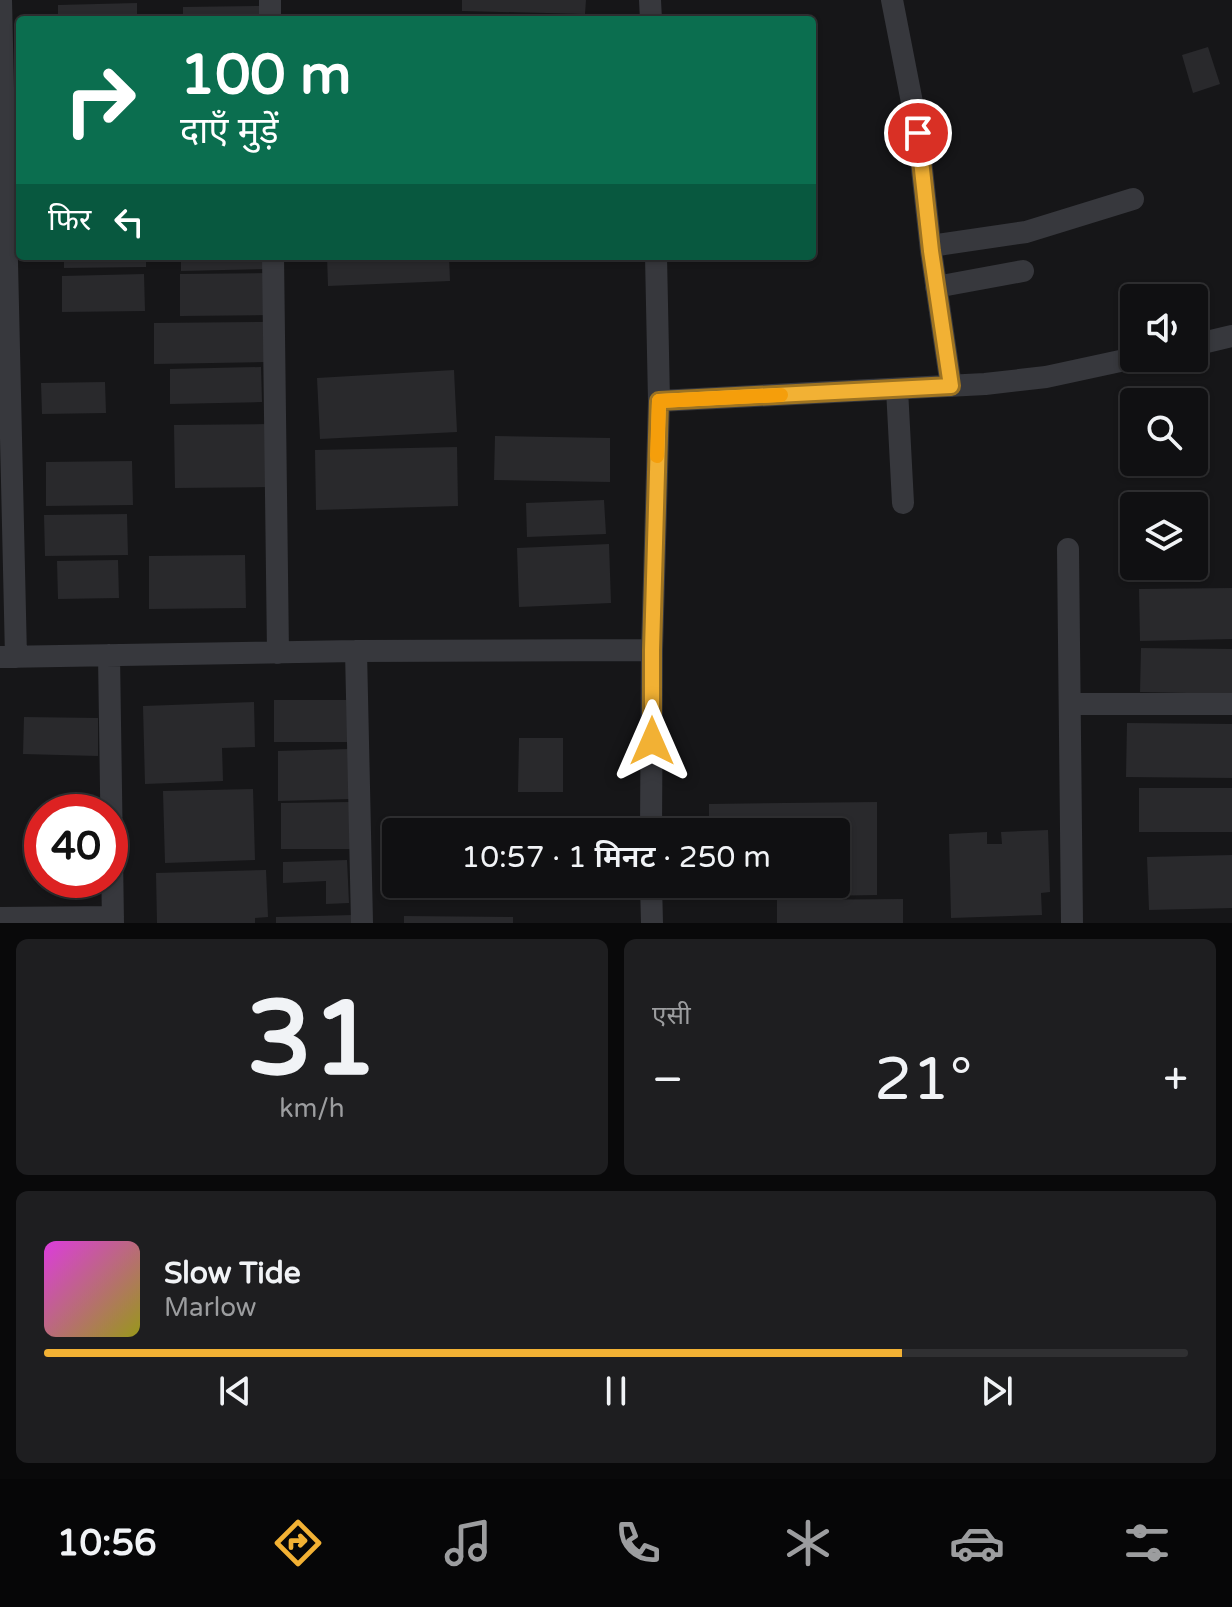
<!DOCTYPE html>
<html lang="hi">
<meta charset="utf-8">
<style>
:root{--surface:#101012;--page:#1e1e20;--text:#f1f3f6;--muted:#9c9d9f;--line:#303032;--accent:#f2b134}
body{margin:0;font-family:"Varela Round","Noto Sans Devanagari",sans-serif;background:var(--page);color:var(--text);height:100vh;display:flex;flex-direction:column;font-size:30px;white-space:nowrap}
*{box-sizing:border-box;margin:0}
p{font-size:26px;color:var(--muted)}
.icon{flex:none;width:44px;height:44px;fill:none;stroke:currentColor;stroke-width:2;stroke-linecap:round;stroke-linejoin:round}
.map{position:relative;height:923px;overflow:hidden}
.side{display:flex;flex-direction:column;gap:16px;padding:16px;background:#09090a;flex:1}
.side>*{flex:none}
.banner{position:absolute;left:16px;top:16px;width:800px;height:244px;border-radius:8px;box-shadow:0 2px 6px #0004,0 0 0 2px var(--line);background:#0b6e4f;color:#fff;overflow:hidden}
.buttons{position:absolute;left:1120px;top:284px;display:grid;gap:16px}
.buttons a{display:grid;place-items:center;width:88px;height:88px;border-radius:8px;background:var(--surface);box-shadow:0 2px 6px #0004,0 0 0 2px var(--line);font-size:40px}
.speed{position:absolute;left:24px;top:794px;display:flex;gap:16px;font-size:40px;font-weight:700;text-align:center}
.speed>*{display:grid;place-content:center;width:104px;height:104px;border-radius:50%;background:var(--surface);box-shadow:0 2px 6px #0004,0 0 0 2px var(--line);line-height:1}
.speed .limit{border:12px solid #d22;background:#fff;color:#111}
.pin{position:absolute;display:grid;place-items:center;width:68px;height:68px;color:#fff;margin:-34px;border:4px solid #fff;border-radius:50%;box-shadow:0 2px 8px #0007}
.me{position:absolute;width:88px;margin:-44px;rotate:0deg;stroke-linejoin:round;filter:drop-shadow(0 0 6px #0008)}
.turn{display:flex;align-items:center;gap:28px;height:168px;padding:0 32px;font-size:36px}
.turn .icon{width:104px;height:104px;stroke-width:2.5}
.turn b{display:block;font-size:56px;line-height:68px}
.then{display:flex;align-items:center;height:76px;padding:0 32px;background:#0003;gap:16px;font-size:30px}
.big{font-size:60px;font-weight:600;line-height:1.1}
.side .tile{flex:1;display:flex;flex-direction:column;justify-content:center;gap:12px;min-width:0;padding:0 28px;border-radius:12px;background:var(--page)}
.side .dial{align-items:center;gap:0}
.dial b{font-size:104px;line-height:1}
.song{display:flex;align-items:center;gap:24px}
.cover{width:96px;height:96px;border-radius:12px;background:linear-gradient(135deg,hsl(300 70% 55%),hsl(60 70% 35%))}
.played{height:8px;border-radius:4px;background:linear-gradient(90deg,var(--accent) 75%,var(--line) 75%)}
.keys{display:flex;justify-content:space-around;direction:ltr}
.heat{display:flex;justify-content:space-between;align-items:center;font-size:44px;direction:ltr}
.side .tiles{flex:1;display:grid;gap:16px;grid-template-columns:1fr 1fr}
.tile:last-child{grid-column:span 2}
.trip{position:absolute;left:382px;top:818px;width:468px;height:80px;border-radius:8px;background:var(--surface);box-shadow:0 2px 6px #0004,0 0 0 2px var(--line);font-weight:600;line-height:80px;text-align:center}
.tab-bar{display:flex;height:128px;justify-content:space-around;align-items:center;background:#060607;color:var(--muted)}
.tab-bar .icon{width:56px;height:56px}
.tab-bar .active{color:var(--accent)}
.tab-bar b{font-size:36px;color:var(--text)}
.map>svg:first-child{display:block}
.building{fill:#29292c}
.lines{fill:none;stroke-linecap:round;stroke-linejoin:round}
.minor{stroke:#37383d;stroke-width:22}
.route-casing{stroke:#9d7322;stroke-width:20}
.route{stroke:#f2b134;stroke-width:14}
.slow{stroke:#f59e0b;stroke-width:14}
</style>
<div class="map">
<svg width="1232" height="923" viewBox="0 0 1232 923">
<rect width="100%" height="100%" fill="#161618"/>
<path class="building" d="M462 0H586L585 14 462 11Z
M137 3V20H58V5Z
M260 6V20H183V7Z
M1208 47 1220 84 1193 93 1182 55Z
M64 256H146V267L64 268Z
M181 256H269V269L181 271Z
M327 256H449L450 281 328 286Z
M269 273 270 315 180 316V274Z
M144 274 145 311 62 312V276Z
M267 322V362L154 364V323Z
M261 367 262 402 170 404V369Z
M454 370 457 432 320 439 317 378Z
M105 382 106 413 42 414 41 383Z
M268 424 269 487 175 488 174 425Z
M495 436 610 438V482L494 480Z
M457 447 458 506 316 510 315 450Z
M132 461 133 505 46 506V462Z
M604 500 606 534 527 537 526 503Z
M127 514 128 555 45 556 44 515Z
M609 544 611 603 519 607 517 548Z
M245 555 246 608 149 609V556Z
M118 560 119 598 58 599 57 561Z
M1232 588V639L1140 641 1139 589Z
M1141 648 1232 649V694L1140 692Z
M274 700H350V742H274Z
M254 702 255 747 222 748 223 781 145 784 143 706Z
M24 717 98 718V756L23 754Z
M1127 723 1232 724V778L1126 777Z
M519 738H563V792H518Z
M349 749 350 799 278 801V751Z
M1139 788H1232V832H1139Z
M253 789 255 860 165 863 163 791Z
M350 802V849H281V803Z
M877 802V895L710 898 709 884H836V832H709V804Z
M1048 830 1050 892 1041 893 1042 915 951 918 949 834 987 832V844H1002L1001 832Z
M1232 855V908L1149 910 1147 857Z
M347 860 349 903 326 904V881L283 883V862Z
M266 870 268 917 255 918V923H157L156 873Z
M903 899V923H777V900Z
M353 915V923H276V917Z
M404 916 513 917V923H404Z"/>
<g class="lines">
<path class="minor" d="M1 0 16 657
M270 0V20
M650 0 651 20
M892 0 918 133 931 251 951 386
M931 246 1026 232 1133 199
M273 256 278 653
M936 287 1023 271
M1194 345 1232 336
M897 389 903 503
M659 401 985 384 1046 377 1134 358
M1068 549 1072 923
M356 651 362 923
M109 655 113 923
M0 657 356 651 652 650
M1070 704H1232
M651 832 652 650 659 401 656 256
M651 884 652 923
M0 918 113 917"/>
</g>
<g class="lines">
<defs>
<path id="route" d="M652 741V650L659 401 951 386 931 251 918 133"/>
</defs>
<use href="#route" class="route-casing"/>
<use href="#route" class="route"/>
<path class="slow" d="M657 456 659 401 781 395"/>
</g>
</svg>
<div class="buttons">
<a><svg class="icon" aria-label="sound" viewBox="0 0 24 24"><path d="M4 9h4l5-4v14l-5-4H4zM17 9q2 3 0 6"/></svg></a>
<a><svg class="icon" aria-label="search" viewBox="0 0 24 24"><circle cx="10" cy="10" r="6"/><path d="M15 15l6 6"/></svg></a>
<a><svg class="icon" aria-label="layers" viewBox="0 0 24 24"><path d="M12 4l9 5-9 5-9-5zM3 14l9 5 9-5"/></svg></a>
</div>
<div class="speed"><div class="limit">40</div></div>
<div class="pin" style="left:918px;top:133px;background:#d93025"><svg class="icon" aria-label="arrive" viewBox="0 0 24 24"><path d="M6 21V4h12l-3 4 3 4H6"/></svg></div>
<svg class="me" style="left:652px;top:741px" viewBox="-20 -20 40 40"><path d="M0-17L14 15 0 8-14 15z" fill="#f2b134" stroke="#fff" stroke-width="4"/></svg>
<div class="trip">10:57 · 1 मिनट · 250 m</div>
<div class="banner">
<div class="turn"><svg class="icon" aria-label="right" viewBox="0 0 24 24"><path d="M7 20v-9h11M14 6l5 5-5 5"/></svg><div><b>100 m</b>दाएँ मुड़ें</div></div>
<div class="then">फिर<svg class="icon" aria-label="left" viewBox="0 0 24 24"><path d="M17 20v-9H6M10 6l-5 5 5 5"/></svg></div>
</div>
</div>
<section class="side">
<div class="tiles">
<div class="tile dial"><b>31</b><p>km/h</p></div>
<div class="tile"><p>एसी</p>
<div class="heat"><a>−</a><b class="big">21°</b><a>+</a></div>
</div>
<div class="tile">
<div class="song"><i class="cover"></i><div><b>Slow Tide</b><p>Marlow</p></div></div>
<div class="played"></div>
<div class="keys"><svg class="icon" aria-label="previous" viewBox="0 0 24 24"><path d="M18 5L8 12l10 7zM5 5v14"/></svg><svg class="icon" aria-label="pause" viewBox="0 0 24 24"><path d="M8 5v14M16 5v14"/></svg><svg class="icon" aria-label="next" viewBox="0 0 24 24"><path d="M6 5l10 7-10 7zM19 5v14"/></svg></div>
</div>
</div>
</section>
<nav class="tab-bar">
<b>10:56</b>
<svg class="icon active" aria-label="directions" viewBox="0 0 24 24"><path d="M12 3l9 9-9 9-9-9zM9 14v-3h6M13 9l2 2-2 2"/></svg>
<svg class="icon" aria-label="music" viewBox="0 0 24 24"><path d="M9 18V5l10-2v13"/><circle cx="6" cy="18" r="3"/><circle cx="16" cy="16" r="3"/></svg>
<svg class="icon" aria-label="phone" viewBox="0 0 24 24"><path d="M5 4h4l2 5-3 2q2 4 5 5l2-3 5 2v4C11 20 4 13 5 4z"/></svg>
<svg class="icon" aria-label="climate" viewBox="0 0 24 24"><path d="M12 3v18M4 7l16 10M4 17L20 7"/></svg>
<svg class="icon" aria-label="car" viewBox="0 0 24 24"><path d="M5 17H2v-5l4-1 3-4h7l3 4 3 1v5h-3M9 17h6M6 11h13"/><circle cx="7" cy="17" r="2"/><circle cx="17" cy="17" r="2"/></svg>
<svg class="icon" aria-label="filters" viewBox="0 0 24 24"><path d="M4 7h16M4 17h16"/><circle cx="9" cy="7" r="2"/><circle cx="15" cy="17" r="2"/></svg>
</nav>
